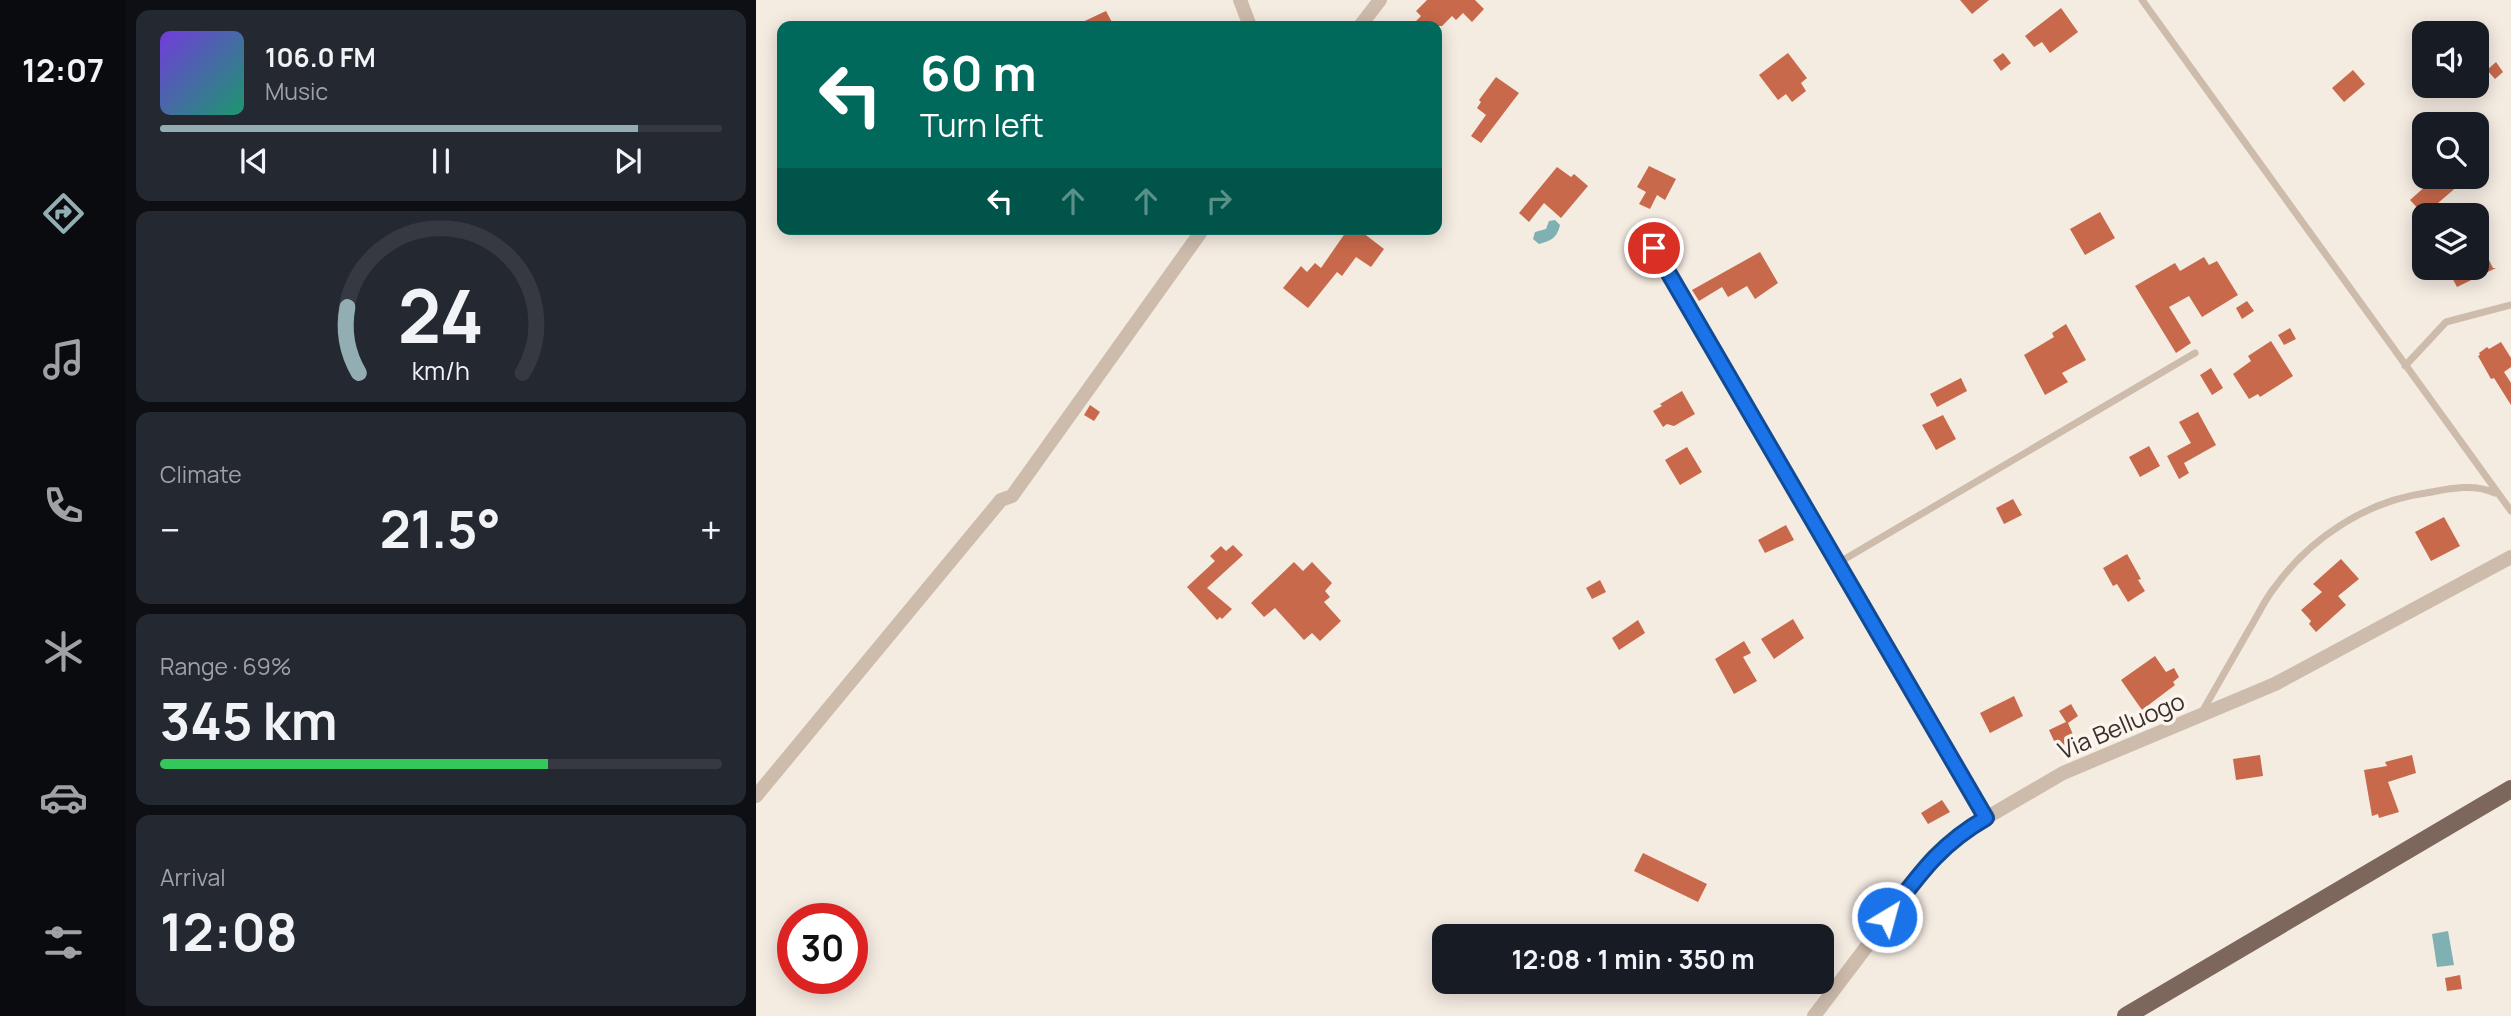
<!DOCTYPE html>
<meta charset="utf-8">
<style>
:root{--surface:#171b24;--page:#242831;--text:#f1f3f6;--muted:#9ea1a6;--line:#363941;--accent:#92aeb2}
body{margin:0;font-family:Manrope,sans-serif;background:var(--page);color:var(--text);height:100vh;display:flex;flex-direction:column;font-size:26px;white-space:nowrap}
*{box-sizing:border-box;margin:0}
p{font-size:23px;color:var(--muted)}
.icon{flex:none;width:38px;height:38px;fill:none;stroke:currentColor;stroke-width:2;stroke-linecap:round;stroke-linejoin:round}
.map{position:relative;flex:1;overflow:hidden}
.sheet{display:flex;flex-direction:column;gap:10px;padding:10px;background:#0d0f14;width:630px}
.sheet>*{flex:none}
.banner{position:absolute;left:21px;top:21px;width:665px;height:214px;border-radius:14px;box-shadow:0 4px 18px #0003;background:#00695c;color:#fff;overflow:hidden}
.fabs{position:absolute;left:1656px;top:21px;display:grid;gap:14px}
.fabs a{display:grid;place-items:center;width:77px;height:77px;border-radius:14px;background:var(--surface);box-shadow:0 4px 18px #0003;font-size:35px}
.speed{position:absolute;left:21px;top:903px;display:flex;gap:14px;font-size:35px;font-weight:700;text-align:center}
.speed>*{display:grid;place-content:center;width:91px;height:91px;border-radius:50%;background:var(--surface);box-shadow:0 4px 18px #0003;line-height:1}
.speed .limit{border:10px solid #d22;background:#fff;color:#111}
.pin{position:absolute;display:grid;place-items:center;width:60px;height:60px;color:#fff;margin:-30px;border:4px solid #fff;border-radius:50%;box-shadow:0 2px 7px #0007}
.me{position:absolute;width:77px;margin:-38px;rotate:37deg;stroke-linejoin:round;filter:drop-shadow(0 0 5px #0008)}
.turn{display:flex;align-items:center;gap:24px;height:147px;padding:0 28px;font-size:32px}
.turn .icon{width:91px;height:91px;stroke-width:2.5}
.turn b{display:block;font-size:49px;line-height:60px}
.lanes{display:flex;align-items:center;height:66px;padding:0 28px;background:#0003;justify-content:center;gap:35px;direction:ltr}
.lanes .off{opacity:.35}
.big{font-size:52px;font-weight:700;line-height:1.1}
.sheet .widget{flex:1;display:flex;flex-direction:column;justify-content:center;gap:10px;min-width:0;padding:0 24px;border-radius:14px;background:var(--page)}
.sheet .dial{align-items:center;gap:0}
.dial svg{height:182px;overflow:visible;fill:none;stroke:var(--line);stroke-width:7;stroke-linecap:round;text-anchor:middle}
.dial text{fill:var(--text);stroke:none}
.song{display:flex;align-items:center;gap:21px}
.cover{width:84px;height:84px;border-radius:10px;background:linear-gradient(135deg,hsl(260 70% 55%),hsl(160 70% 35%))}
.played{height:7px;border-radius:4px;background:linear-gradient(90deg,var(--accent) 85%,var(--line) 85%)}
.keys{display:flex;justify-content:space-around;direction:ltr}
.heat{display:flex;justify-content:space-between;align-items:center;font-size:38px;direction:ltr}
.charge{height:10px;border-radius:5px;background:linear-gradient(90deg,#34c759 69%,var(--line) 0)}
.trip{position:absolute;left:676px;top:924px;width:402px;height:70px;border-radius:14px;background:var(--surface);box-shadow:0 4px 18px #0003;font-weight:700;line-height:70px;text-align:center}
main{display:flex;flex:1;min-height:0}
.menu{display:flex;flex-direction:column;width:126px;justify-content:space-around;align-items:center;background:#090b0e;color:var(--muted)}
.menu .icon{width:49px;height:49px}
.menu .active{color:var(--accent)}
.menu b{font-size:32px;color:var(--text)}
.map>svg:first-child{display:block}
.water{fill:#7fb0b2}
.building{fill:#c8694b}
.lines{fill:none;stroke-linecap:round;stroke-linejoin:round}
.lane{stroke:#cdbbac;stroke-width:7}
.street{stroke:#cdbbac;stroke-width:14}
.primary{stroke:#7d675c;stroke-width:18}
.route-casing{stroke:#114b97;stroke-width:18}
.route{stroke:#1a73e8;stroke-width:12}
.labels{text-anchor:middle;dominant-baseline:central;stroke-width:7;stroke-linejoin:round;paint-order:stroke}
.street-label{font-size:24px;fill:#3b302b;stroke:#fbf5ee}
</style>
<main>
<nav class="menu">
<b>12:07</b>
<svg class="icon active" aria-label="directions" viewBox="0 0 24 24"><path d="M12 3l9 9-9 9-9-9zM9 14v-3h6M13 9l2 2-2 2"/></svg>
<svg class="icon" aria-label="music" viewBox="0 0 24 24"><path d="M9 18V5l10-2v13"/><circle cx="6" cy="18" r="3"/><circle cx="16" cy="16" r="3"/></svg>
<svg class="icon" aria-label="phone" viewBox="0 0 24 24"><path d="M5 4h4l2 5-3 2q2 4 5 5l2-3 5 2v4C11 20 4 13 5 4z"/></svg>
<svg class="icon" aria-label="climate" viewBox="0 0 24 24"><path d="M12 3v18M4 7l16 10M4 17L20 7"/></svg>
<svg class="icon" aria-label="car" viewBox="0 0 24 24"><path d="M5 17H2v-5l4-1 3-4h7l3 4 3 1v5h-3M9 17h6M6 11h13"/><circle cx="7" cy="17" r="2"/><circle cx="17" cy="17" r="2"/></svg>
<svg class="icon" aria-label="filters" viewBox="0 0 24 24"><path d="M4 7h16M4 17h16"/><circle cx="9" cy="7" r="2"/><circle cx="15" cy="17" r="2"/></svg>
</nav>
<section class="sheet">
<div class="widget">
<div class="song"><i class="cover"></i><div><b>106.0 FM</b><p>Music</p></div></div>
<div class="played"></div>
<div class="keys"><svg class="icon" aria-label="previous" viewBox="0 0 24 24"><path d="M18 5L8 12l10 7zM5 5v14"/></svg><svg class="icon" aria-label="pause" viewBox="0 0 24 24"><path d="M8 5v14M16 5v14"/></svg><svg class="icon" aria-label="next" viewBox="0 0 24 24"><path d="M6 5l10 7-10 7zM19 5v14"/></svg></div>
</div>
<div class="widget dial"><svg viewBox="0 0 100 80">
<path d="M14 69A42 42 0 1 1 86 69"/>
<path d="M14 69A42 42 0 0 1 9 40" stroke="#92aeb2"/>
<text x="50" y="56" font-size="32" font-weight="700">24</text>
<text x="50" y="72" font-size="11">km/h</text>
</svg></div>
<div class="widget"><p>Climate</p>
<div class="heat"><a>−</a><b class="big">21.5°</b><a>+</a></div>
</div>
<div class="widget"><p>Range · 69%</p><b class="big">345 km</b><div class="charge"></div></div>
<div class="widget"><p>Arrival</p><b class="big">12:08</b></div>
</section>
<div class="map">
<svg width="1755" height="1016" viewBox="0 0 1755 1016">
<rect width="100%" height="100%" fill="#f4ebe1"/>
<path class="water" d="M799 220 804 225C801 238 795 241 783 244L777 239 779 232 790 229 793 221Z
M1692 931 1698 965 1681 967 1676 934Z"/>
<path class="building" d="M671 0H719L728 9 716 22 707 13 700 20 696 16 686 26H655L665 16 660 11Z
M1204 0H1233L1216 14Z
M1305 8 1322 32 1294 53 1286 42 1278 47 1269 36Z
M350 11 358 26H318Z
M1032 53 1051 78 1045 83 1050 91 1036 102 1030 94 1022 100 1003 75Z
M1247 53 1255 63 1245 71 1237 60Z
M1740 62 1747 72 1739 79 1731 70Z
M1597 70 1609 84 1588 102 1576 88Z
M740 77 763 93 725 143 715 136 730 115 721 108 725 102 723 100Z
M893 166 920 179 909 200 901 195 894 209 883 204 890 192 881 187Z
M801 167 815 177 818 174 832 186 805 218 788 203 773 222 763 213Z
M1680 177H1697L1703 185 1668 215 1654 200Z
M1344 212 1359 238 1329 255 1314 229Z
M592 229H602L628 249 615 267 600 257 586 276 581 272 552 308 527 288 545 266 551 272 559 263 565 268Z
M1720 234 1737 268H1740L1701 287 1691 268H1720Z
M1004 252 1022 283 999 299 991 286 972 297 966 287 943 301 936 290Z
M1448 257 1453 265 1461 261 1482 295 1446 317 1433 296 1413 307 1435 343 1420 353 1379 286 1419 263 1424 271Z
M1491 301 1498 311 1486 319 1480 308Z
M1310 324 1330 360 1306 373 1312 382 1289 395 1268 355 1298 337 1296 333Z
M1534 328 1540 339 1528 345 1522 335Z
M1515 341 1537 376 1504 397 1502 394 1493 399 1477 374 1495 361 1492 356Z
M1745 342 1755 358V367L1748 372 1755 383V405L1738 378 1735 379 1722 356 1724 355 1723 353 1731 347 1733 349Z
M1455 368 1467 388 1456 395 1444 375Z
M1205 378 1211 391 1181 407 1174 394Z
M926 391 939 414 918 426 911 424 907 427 897 411 906 406 904 404Z
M334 405 344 412 338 421 328 415Z
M1442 412 1460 445 1428 463 1433 473 1423 479 1411 456 1435 443 1423 422Z
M1187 415 1200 439 1180 450 1166 425Z
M1393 446 1404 466 1384 477 1373 457Z
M931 447 946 472 924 485 909 460Z
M1257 499 1266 515 1248 524 1240 508Z
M1688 517 1704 546 1675 561 1659 532Z
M1030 525 1038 540 1009 553 1002 540Z
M477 545 487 555 451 588 476 609 466 619 464 617 461 620 431 587 459 561 454 556 465 546 470 551Z
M1371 554 1385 579 1382 580 1389 591 1372 602 1361 584 1357 586 1347 568Z
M1585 559 1603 579 1582 596 1590 605 1560 632 1553 624 1555 621 1545 610 1566 592 1557 584Z
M538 562 547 571 556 562 576 583 569 591 574 597 568 602 585 621 564 641 556 633 548 640 519 608 508 617 495 603Z
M844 580 850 592 836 599 830 588Z
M1037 619 1048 638 1018 659 1005 639Z
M882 620 889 633 863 650 856 638Z
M988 641 995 653 987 657 1001 681 978 694 959 659Z
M1399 656 1410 672 1418 668 1423 677 1417 682 1419 685 1386 710 1365 680Z
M1258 696 1267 716 1234 733 1224 713Z
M1315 704 1322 716 1312 723 1322 746 1304 754 1293 730 1310 722 1303 711Z
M1504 755 1507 776 1480 780 1477 759Z
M1656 755 1660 773 1632 782 1643 812 1623 818 1622 814 1616 816 1608 770 1631 766 1629 762Z
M1186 800 1194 812 1172 824 1165 813Z
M887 853 951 884 942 902 878 871Z
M1704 975 1706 989 1691 991 1689 978Z"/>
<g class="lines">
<path class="lane" d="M1386 0 1755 511
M898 248 1230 818
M1649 366 1690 322 1755 305
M1082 563 1439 353
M1446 712C1462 684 1478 656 1494 628 1502 615 1509 599 1519 587 1554 538 1611 501 1670 493 1692 489 1717 483 1739 493"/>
<path class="street" d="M484 0 494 26
M604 26 624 0
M0 796 245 500 256 496 447 229
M1058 1016 1183 851 1211 829 1307 773 1519 684 1755 557"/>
<path class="primary" d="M1370 1016 1755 789"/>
</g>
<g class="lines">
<defs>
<path id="route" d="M898 248 1230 818C1183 845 1163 875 1131 917"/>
</defs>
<use href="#route" class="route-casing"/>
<use href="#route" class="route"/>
</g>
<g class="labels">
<g class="street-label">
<text transform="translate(1365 725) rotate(-23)">Via Belluogo</text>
</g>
</g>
</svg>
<div class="fabs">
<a><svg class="icon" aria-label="sound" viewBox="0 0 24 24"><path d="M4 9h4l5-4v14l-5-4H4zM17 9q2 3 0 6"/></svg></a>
<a><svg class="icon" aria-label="search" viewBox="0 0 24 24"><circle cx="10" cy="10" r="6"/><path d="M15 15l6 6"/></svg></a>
<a><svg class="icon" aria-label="layers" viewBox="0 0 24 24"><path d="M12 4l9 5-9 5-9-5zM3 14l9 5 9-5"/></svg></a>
</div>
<div class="speed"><div class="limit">30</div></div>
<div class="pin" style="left:898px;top:248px;background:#d93025"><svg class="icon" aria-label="arrive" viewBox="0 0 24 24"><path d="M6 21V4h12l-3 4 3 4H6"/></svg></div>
<svg class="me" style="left:1131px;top:917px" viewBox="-20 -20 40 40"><circle r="17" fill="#1a73e8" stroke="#fff" stroke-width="3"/><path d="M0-11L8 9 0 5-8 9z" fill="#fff"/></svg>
<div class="trip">12:08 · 1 min · 350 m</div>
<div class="banner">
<div class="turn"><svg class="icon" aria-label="left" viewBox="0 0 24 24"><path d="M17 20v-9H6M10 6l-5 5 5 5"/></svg><div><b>60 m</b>Turn left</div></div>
<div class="lanes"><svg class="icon" aria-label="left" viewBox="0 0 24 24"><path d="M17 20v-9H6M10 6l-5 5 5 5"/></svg><svg class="icon off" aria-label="ahead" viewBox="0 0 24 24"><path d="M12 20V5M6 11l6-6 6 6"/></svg><svg class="icon off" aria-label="ahead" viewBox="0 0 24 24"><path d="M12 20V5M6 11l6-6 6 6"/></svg><svg class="icon off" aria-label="right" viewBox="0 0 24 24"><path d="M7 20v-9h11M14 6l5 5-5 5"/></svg></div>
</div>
</div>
</main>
